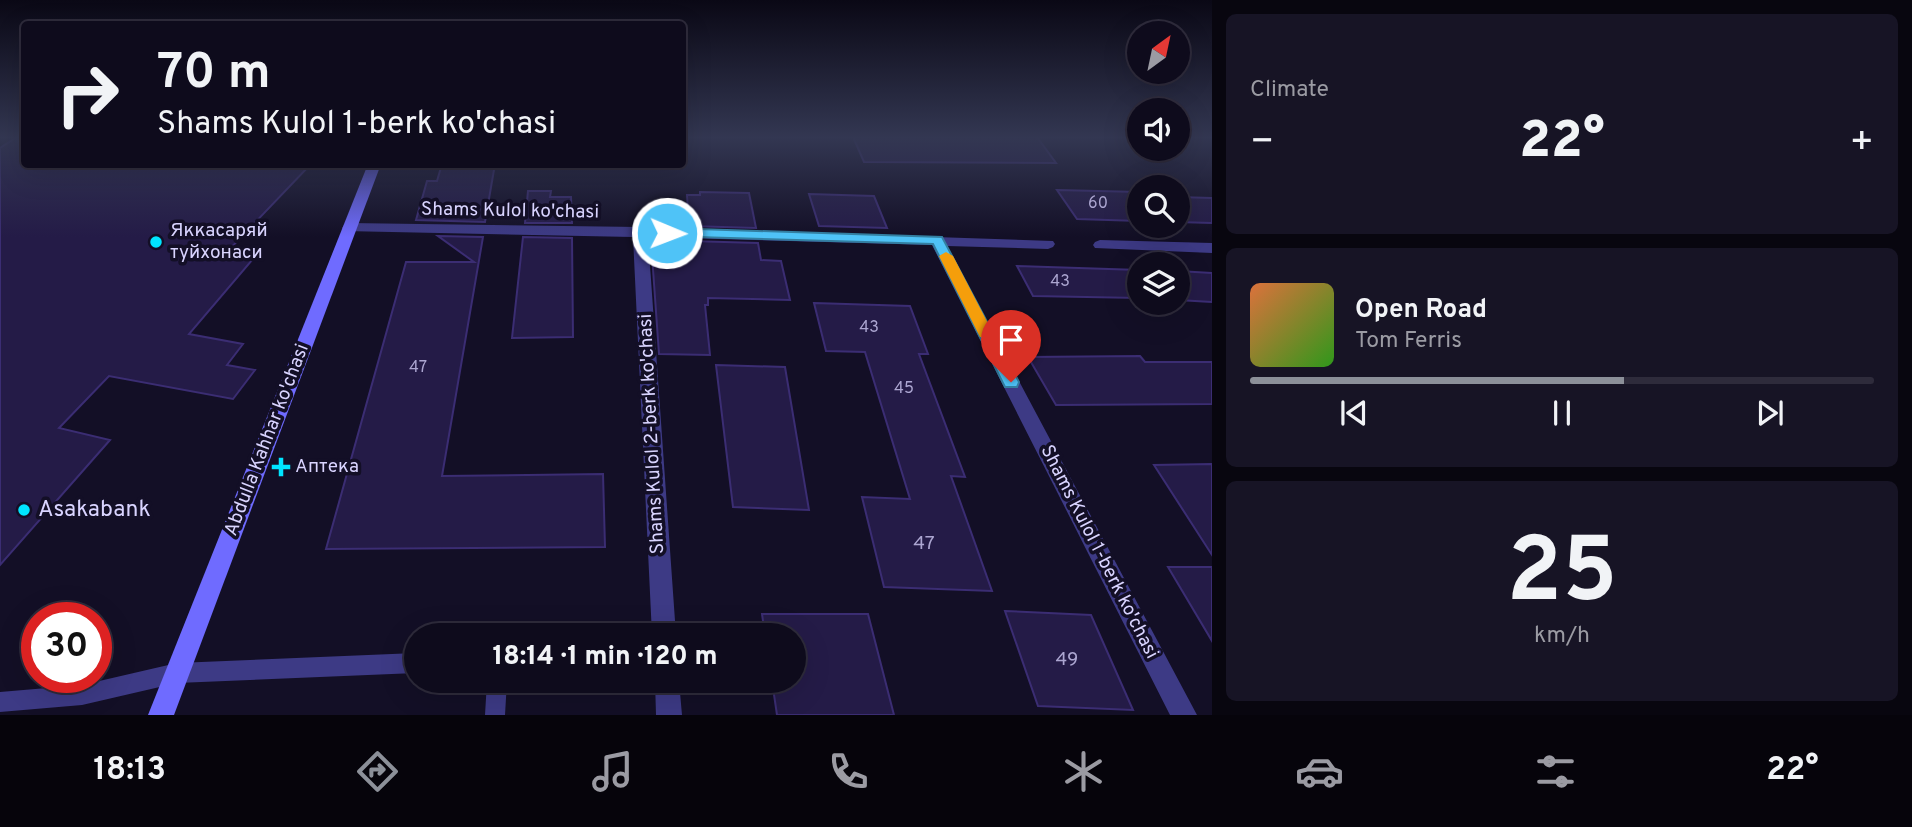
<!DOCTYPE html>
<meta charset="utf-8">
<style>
:root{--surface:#0e0b1c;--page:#171425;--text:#f1f3f6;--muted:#9b9ba3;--line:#2e2b3b;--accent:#8c9099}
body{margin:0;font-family:Overpass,sans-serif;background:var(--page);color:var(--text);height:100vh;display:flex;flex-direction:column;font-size:26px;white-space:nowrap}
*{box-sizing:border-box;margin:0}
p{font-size:23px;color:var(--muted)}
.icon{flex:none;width:38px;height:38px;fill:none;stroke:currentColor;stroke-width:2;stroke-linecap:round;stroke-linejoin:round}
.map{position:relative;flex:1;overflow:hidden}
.drawer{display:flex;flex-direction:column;gap:14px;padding:14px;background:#08060f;width:700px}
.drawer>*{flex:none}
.guide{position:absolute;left:21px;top:21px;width:665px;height:147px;border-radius:7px;box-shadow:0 7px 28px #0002,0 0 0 2px var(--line);background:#0e0b1c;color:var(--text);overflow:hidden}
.needle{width:46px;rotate:33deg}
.buttons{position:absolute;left:1127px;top:21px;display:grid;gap:14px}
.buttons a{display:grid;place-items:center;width:63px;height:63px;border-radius:50%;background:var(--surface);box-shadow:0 7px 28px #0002,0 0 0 2px var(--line);font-size:35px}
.speed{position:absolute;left:21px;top:602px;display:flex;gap:14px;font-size:35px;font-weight:700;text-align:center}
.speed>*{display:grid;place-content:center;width:91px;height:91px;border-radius:50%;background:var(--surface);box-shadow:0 7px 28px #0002,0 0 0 2px var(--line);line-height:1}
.speed .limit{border:10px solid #d22;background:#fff;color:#111}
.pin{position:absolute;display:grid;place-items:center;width:60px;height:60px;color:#fff;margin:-72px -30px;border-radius:50% 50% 50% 0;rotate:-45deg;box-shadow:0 0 7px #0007}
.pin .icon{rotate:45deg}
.me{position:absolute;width:77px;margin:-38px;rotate:91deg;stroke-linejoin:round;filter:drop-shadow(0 0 5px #0008)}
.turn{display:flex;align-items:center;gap:24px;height:147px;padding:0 21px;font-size:32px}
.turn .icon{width:91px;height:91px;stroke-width:2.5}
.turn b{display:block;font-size:49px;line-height:60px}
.big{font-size:52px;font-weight:800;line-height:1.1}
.drawer .card{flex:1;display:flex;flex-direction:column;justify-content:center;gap:10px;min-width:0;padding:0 24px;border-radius:10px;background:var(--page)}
.drawer .dial{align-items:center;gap:0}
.dial b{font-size:91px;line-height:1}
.song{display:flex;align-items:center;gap:21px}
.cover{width:84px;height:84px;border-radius:10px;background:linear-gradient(135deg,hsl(20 70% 55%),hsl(110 70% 35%))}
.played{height:7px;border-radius:4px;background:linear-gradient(90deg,var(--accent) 60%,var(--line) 60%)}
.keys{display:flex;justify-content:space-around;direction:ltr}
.heat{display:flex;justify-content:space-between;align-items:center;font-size:38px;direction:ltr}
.trip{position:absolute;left:404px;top:623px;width:402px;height:70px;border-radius:35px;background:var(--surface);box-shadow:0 7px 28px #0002,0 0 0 2px var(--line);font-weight:800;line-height:70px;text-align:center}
.menu{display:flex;height:112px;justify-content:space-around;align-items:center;background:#06040b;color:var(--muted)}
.menu .icon{width:49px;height:49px}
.menu .selected{color:var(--accent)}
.menu b{font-size:32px;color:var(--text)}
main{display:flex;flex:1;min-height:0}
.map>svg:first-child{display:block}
.building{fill:#241b47;stroke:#3b2d73;stroke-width:2}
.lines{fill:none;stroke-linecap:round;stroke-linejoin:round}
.lane{fill:#3d3a85;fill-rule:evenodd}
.street{fill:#3d3a85;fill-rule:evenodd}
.secondary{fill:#6f6bff;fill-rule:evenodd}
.route{fill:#4fc3f7;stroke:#337fa1;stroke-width:2}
.slow{fill:#f59e0b}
.poi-dot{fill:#00e5ff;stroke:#130f26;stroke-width:2.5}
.labels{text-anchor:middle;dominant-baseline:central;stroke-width:7;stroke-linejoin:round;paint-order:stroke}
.number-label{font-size:16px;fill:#aca6d1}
.street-label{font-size:19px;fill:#d9d4ff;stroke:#130f26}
.poi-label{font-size:19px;fill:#d9d4ff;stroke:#130f26;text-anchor:start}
.near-number-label{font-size:19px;fill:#aca6d1}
.near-poi-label{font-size:23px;fill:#d9d4ff;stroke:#130f26;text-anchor:start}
</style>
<main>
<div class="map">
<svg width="1212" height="715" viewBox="0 0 1212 715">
<rect width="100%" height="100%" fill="#130f26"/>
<path class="building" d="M17 137H24V164H311L225 254 253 259 189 334 243 344 227 365 255 370 233 399 109 376 59 428 110 440 0 565V148Z
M853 137H1037L1056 163 864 162Z
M442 164H495L485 222 416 220 427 181H437Z
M1057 190 1139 192V221L1077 219Z
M528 191H551L550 197H571L572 223H525Z
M700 192 749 193 756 228 689 226 687 195H700Z
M809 194 874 196 887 228 819 226Z
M1178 197 1212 198V223L1178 222Z
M438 236 483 237 442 476 603 474 605 547 326 549 406 262H474Z
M523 237 572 238 573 337 512 338Z
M690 241 758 243 761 260 781 261 790 300 708 298V305H705L710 355 659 354 652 255 691 256Z
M1017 266 1139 270V298L1033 296Z
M1178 271 1212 273V302L1178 300Z
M814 303 910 306 928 354H919L965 477 951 476 992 591 884 587 862 497 910 499 865 352 826 351Z
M1140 356 1145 362H1212V404L1056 405 1028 357Z
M716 365 785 367 809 510 733 507Z
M1212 464V555L1154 465Z
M1168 567H1212V641Z
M1005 611 1091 615 1133 710 1038 706Z
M762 614H868L894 715H777L772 681H794V635H765Z"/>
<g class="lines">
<path class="lane" d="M416 653V673L177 683 82 705 0 712V692L82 685 177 663Z
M487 681H507L505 715H485Z"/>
<path class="street" d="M349 223 640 227 1053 241 1055 244 1053 247 1048 249 947 246 1197 715H1170L932 245 648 237 676 635H652L633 237 344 231 342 228 344 225Z
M1100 240 1212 243V253L1095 248 1093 245 1095 242Z
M655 681H679L682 715H656Z"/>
<path class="secondary" d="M368 164H381L174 715H148Z"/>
</g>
<linearGradient id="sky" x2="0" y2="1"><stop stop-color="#0a0815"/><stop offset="0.58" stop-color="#333752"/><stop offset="1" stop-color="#333752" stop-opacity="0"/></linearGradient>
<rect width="1212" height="237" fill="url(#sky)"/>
<path class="route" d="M667 228 942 237 1019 382 1017 387H1005L933 244 662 236 660 233Z"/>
<path class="slow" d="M946 252 953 256 993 333 991 337H980L978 333 939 256Z"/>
<g class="poi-dot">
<circle cx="156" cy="242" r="7"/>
<path d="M277.5 456.5h7v7h7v7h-7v7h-7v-7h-7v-7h7z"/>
<circle cx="24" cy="510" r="7"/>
</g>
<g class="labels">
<g class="number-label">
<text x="1098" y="204">60</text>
<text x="1060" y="282">43</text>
<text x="869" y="328">43</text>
<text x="418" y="368">47</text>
<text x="904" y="389">45</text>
</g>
<g class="street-label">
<text transform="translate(510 211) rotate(1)">Shams Kulol ko'chasi</text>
<text transform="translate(652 434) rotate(-93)">Shams Kulol 2-berk ko'chasi</text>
<text transform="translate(267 440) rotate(-69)">Abdulla Kahhar ko'chasi</text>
<text transform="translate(1099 552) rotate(63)">Shams Kulol 1-berk ko'chasi</text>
</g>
<g class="poi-label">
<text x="170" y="231">Яккасаряй<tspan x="170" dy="22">туйхонаси</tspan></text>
<text x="295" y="467">Аптека</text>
</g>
<g class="near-number-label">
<text x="924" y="544">47</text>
<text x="1067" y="660">49</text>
</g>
<g class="near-poi-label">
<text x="38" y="510">Asakabank</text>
</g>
</g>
</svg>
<div class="buttons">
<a><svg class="needle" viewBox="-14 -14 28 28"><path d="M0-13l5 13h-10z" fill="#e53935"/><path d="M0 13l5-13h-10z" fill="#9b9ba3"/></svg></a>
<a><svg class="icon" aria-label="sound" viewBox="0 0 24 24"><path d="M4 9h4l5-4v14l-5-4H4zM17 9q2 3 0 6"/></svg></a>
<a><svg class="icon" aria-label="search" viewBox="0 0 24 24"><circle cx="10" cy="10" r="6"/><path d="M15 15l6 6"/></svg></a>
<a><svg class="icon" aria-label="layers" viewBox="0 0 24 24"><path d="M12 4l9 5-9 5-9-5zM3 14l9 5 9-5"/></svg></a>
</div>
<div class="speed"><div class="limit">30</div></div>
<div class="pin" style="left:1011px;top:382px;background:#d93025"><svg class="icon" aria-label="arrive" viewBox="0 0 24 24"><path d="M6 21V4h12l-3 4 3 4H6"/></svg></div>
<svg class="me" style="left:667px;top:233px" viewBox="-20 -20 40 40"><circle r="17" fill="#4fc3f7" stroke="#fff" stroke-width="3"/><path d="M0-11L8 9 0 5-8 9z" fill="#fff"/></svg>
<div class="trip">18:14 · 1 min · 120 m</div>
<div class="guide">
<div class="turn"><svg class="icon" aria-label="right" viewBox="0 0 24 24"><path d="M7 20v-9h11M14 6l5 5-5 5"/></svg><div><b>70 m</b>Shams Kulol 1-berk ko'chasi</div></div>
</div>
</div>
<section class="drawer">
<div class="card"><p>Climate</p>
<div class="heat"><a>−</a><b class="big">22°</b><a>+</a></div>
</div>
<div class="card">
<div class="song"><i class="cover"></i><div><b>Open Road</b><p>Tom Ferris</p></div></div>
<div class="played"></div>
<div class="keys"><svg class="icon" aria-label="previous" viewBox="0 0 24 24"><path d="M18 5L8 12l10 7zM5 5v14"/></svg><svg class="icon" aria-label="pause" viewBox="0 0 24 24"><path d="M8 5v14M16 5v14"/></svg><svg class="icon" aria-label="next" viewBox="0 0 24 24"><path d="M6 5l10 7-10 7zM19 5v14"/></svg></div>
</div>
<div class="card dial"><b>25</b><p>km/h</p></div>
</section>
</main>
<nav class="menu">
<b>18:13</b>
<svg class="icon selected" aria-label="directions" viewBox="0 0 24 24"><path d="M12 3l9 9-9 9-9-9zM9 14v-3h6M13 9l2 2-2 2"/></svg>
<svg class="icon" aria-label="music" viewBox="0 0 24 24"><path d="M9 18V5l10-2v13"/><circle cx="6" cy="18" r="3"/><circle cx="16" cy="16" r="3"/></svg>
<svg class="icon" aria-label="phone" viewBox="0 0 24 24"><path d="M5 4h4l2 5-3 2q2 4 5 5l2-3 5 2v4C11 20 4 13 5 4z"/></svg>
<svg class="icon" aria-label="climate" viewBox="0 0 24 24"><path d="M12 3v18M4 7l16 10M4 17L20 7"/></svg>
<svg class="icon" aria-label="car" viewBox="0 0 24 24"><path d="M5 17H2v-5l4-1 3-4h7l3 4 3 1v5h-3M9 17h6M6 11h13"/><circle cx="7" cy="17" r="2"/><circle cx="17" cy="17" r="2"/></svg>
<svg class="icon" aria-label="filters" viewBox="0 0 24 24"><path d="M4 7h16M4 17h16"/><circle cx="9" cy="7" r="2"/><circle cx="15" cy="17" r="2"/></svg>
<b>22°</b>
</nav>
